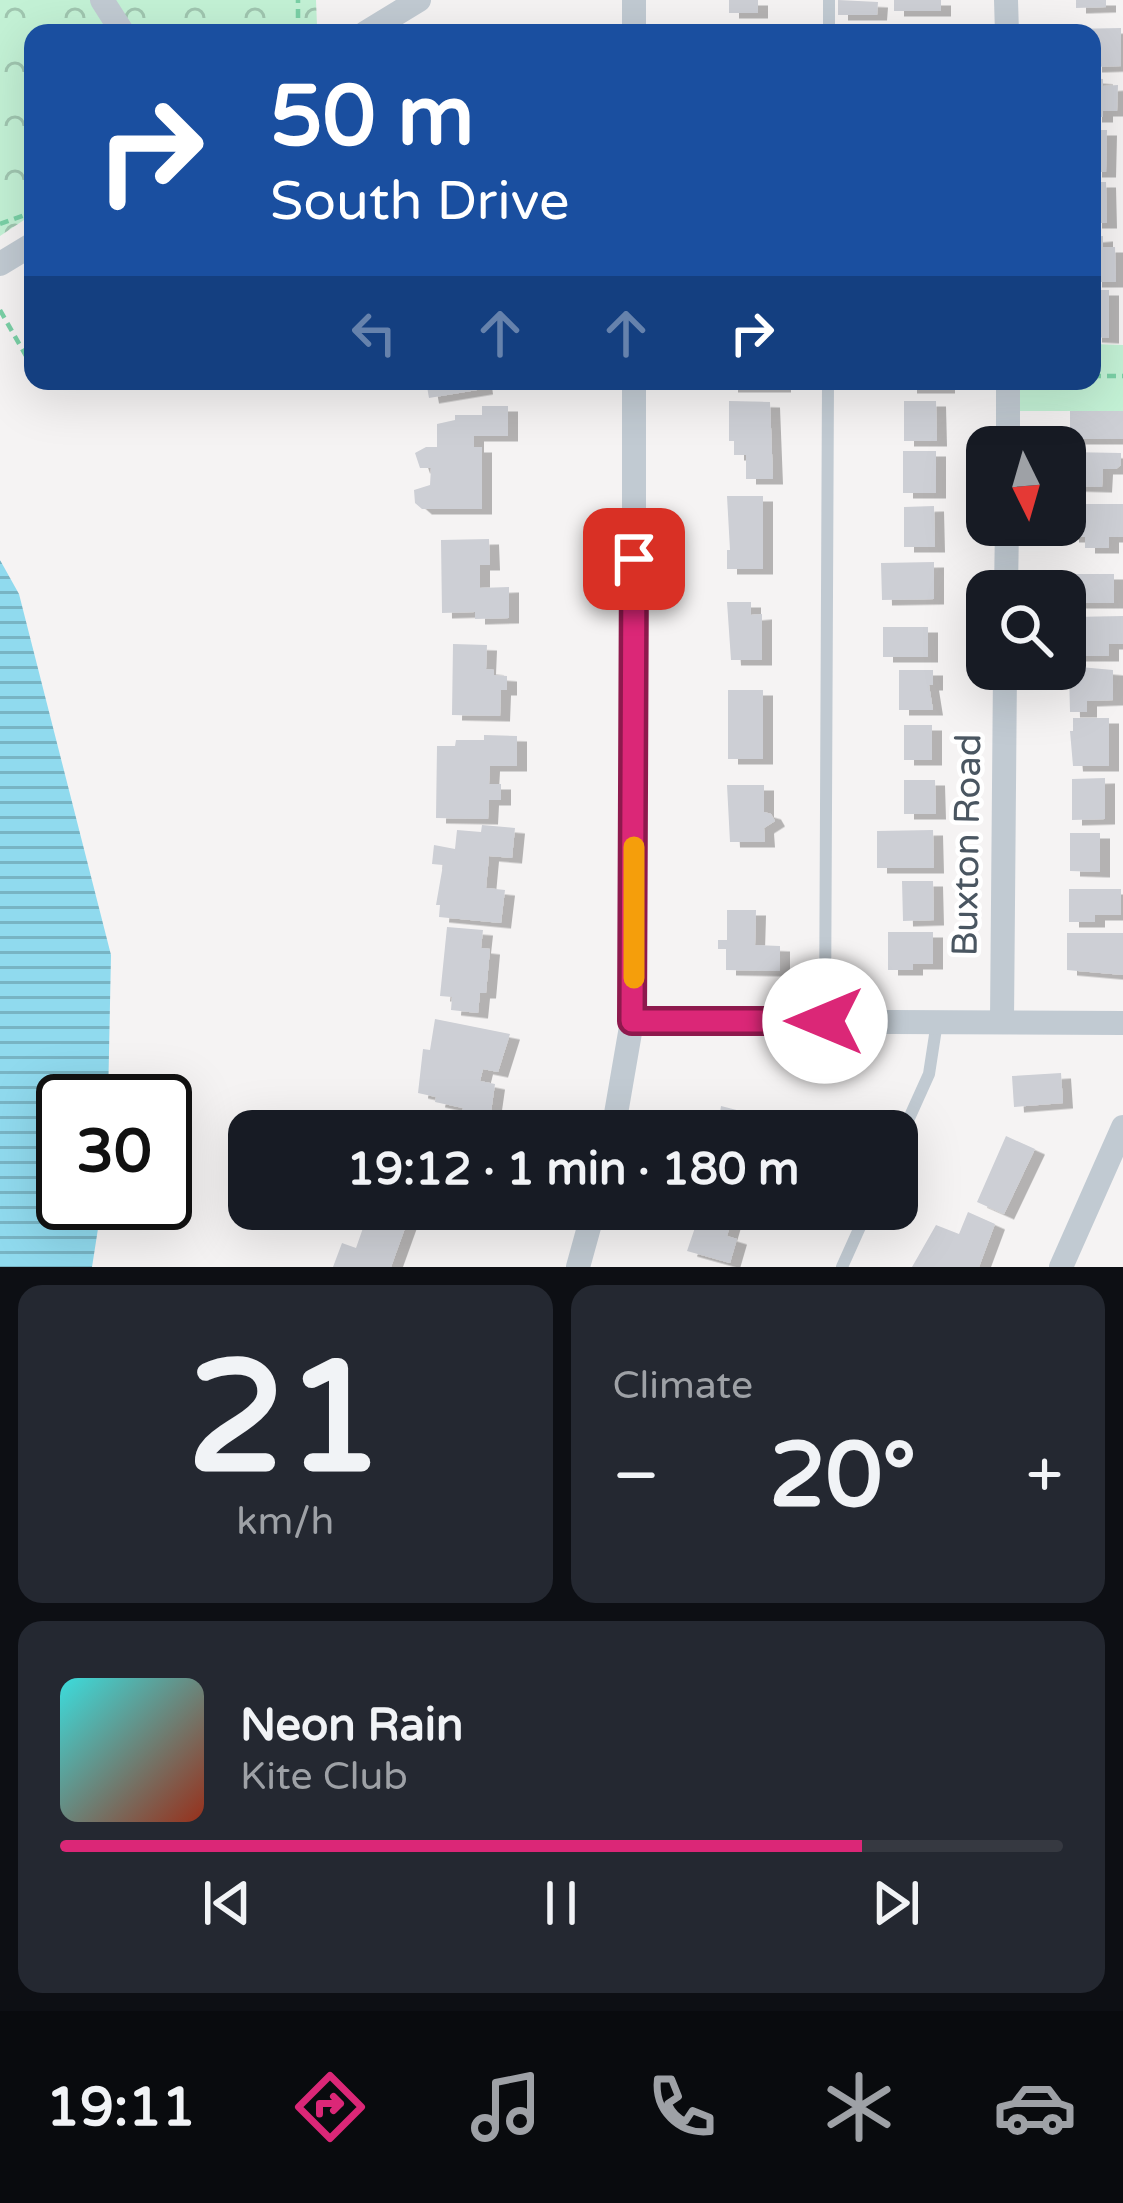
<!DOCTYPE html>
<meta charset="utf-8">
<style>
:root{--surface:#171b24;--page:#242831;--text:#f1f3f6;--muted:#9ea1a6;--line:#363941;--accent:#db2777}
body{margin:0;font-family:"Varela Round",sans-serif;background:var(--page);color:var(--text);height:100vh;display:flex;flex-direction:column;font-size:45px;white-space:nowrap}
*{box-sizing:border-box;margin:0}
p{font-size:39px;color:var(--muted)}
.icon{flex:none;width:66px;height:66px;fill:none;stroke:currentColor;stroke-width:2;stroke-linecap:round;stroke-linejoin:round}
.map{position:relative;height:1267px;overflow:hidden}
.details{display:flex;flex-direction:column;gap:18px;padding:18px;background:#0d0f14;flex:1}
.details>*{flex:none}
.banner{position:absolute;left:24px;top:24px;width:1077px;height:366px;border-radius:24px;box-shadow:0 12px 48px #0002;background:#1a4fa0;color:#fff;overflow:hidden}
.needle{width:78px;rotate:175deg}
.buttons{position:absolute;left:966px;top:426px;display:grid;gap:24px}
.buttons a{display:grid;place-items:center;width:120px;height:120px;border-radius:24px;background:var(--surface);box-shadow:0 12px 48px #0002;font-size:60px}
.speed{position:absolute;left:36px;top:1074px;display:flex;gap:24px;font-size:60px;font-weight:700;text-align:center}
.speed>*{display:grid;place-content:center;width:156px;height:156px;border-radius:50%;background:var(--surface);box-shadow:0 12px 48px #0002;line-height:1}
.speed .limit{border:6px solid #111;border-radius:18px;background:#fff;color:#111}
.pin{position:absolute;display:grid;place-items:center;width:102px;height:102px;color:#fff;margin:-51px;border-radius:24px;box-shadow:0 6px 18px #0006}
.me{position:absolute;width:132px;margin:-66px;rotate:270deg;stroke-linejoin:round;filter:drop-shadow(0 0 9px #0008)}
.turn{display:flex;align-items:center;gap:42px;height:252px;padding:0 48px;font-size:54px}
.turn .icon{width:156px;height:156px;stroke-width:2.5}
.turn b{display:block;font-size:84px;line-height:102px}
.lanes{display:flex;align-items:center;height:114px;padding:0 48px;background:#0003;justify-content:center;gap:60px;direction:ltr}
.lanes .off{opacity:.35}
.big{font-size:90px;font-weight:700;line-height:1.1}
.details .widget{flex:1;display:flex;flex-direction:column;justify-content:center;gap:18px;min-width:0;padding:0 42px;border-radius:24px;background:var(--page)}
.details .dial{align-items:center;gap:0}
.dial b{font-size:156px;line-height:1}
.song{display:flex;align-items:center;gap:36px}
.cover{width:144px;height:144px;border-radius:18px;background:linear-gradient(135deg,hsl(180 70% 55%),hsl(10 70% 35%))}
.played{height:12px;border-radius:6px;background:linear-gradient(90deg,var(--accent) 80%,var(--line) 80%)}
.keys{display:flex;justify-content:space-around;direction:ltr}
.heat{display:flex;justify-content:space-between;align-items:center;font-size:66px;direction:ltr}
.details .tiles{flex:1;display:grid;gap:18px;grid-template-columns:1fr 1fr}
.widget:last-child{grid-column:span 2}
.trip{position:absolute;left:228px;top:1110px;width:690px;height:120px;border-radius:24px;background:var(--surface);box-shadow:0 12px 48px #0002;font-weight:700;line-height:120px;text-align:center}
.menu{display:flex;height:192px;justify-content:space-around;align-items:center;background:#090b0e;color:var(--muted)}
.menu .icon{width:84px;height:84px}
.menu .on{color:var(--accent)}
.menu b{font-size:54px;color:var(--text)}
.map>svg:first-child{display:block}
.grass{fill:#c3f1d5}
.park{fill:url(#park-crowns)}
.water{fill:url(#water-rules)}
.building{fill:#cdcfd5;filter:url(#shadow)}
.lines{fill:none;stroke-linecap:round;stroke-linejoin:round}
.path{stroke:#7ad0a6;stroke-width:4.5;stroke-dasharray:9 6;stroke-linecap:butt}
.service{stroke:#c1cad2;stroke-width:12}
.minor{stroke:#c1cad2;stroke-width:24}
.route-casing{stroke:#8e194d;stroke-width:30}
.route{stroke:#db2777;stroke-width:21}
.slow{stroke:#f59e0b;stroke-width:21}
.labels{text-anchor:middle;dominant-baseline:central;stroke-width:9;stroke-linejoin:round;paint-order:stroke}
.street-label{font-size:36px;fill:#4a5661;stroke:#fff}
</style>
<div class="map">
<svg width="1123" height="1267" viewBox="0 0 1123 1267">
<defs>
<pattern id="park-crowns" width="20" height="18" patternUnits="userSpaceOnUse" patternTransform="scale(3)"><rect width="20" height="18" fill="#c3f1d5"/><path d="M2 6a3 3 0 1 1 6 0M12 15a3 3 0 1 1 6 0" fill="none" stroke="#a0c6b0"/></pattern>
<pattern id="water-rules" width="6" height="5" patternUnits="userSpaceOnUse" patternTransform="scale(3)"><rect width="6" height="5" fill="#90daee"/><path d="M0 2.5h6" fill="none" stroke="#78b4c4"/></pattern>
<filter id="shadow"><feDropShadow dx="10" dy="5.5" stdDeviation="0" flood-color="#0004"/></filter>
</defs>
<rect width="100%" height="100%" fill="#f5f3f3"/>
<path class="grass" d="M1092 344 1123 345V411H1008V381H1092Z"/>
<path class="park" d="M0 0H316L317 26 305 33H33V214L0 236Z"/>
<path class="water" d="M0 560 19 594 111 955 108 1101H63V1203H102L92 1267H0Z"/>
<path class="building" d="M729 0H758V13H729Z
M838 0 878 2 877 15H838Z
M894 0H941V11H894Z
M1076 0H1106V7L1076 8Z
M900 25H935V33H900Z
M1121 28V66L1092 67V33H1072V29Z
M1092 78 1103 79V86L1118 85 1117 111H1103V117H1092Z
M1092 130H1107L1106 172H1092Z
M1092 182H1106L1107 223H1092Z
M1103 236V247H1115L1116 282H1092V237Z
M1092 290H1109V338L1092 337Z
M426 381H482L483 389 429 398Z
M728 381H781V387H728Z
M907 381H945V388H907Z
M729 401 770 402 773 479H746V455H734V441H729Z
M904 401H936L937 441H904Z
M482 406H508V436H474V447H482V509H422L415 503 414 490 430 485 431 468H420L415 453 426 447H437V424L455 420V415H482Z
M1070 411H1123V439H1070Z
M903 451H936V493H903Z
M1068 452 1121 453V465L1116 469H1103L1102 487 1067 486Z
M727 496H763V569H727V550H730Z
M1069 504H1123V537H1109V548H1085V537H1069Z
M934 506 935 547H904V507Z
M489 539 490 565H480V588L509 587V618L475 619V612L442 613 441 540Z
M934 562V599L882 600 881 563Z
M1068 574H1114V603H1068Z
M727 602H751V615L762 614V660H731Z
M1123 616V644H1109V656H1067V629H1073V617Z
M883 627H928V657H883Z
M453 644 487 645 486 669 494 670V675L507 676V690H501L500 716 452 715Z
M1080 667 1113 670V700L1087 701V712H1070L1069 672 1080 671Z
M899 670H933V685H929L933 710H899Z
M728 690H763V759H728Z
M1073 718H1109V766H1073L1070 731H1073Z
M904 725H932V760H904Z
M484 735 517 736V766H490L489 784H501V800H489L488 819 436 818 437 746H455L456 740H484Z
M1105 778V819L1072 820V779Z
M904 780H935L936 814H904Z
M727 785H764V812L771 814 775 821 764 828 765 842H730Z
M482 825 515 828 512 858 489 856 486 888 505 890 501 923 439 917 440 905H436L443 865 432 864 434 845 455 849 457 830 481 832Z
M933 830 934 868H877V831Z
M1070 833H1100V872L1070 871Z
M902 881H933L934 920 903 921Z
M1069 889H1121V915H1095V922H1069Z
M727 910H756L755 945 780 946V971L726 970V949H718V940H727Z
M447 927 483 930 481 948 490 949 486 993H480L478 1013 451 1010 452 997 440 996Z
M888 932H933V964H913V970H888Z
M1067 933H1123V975L1067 970Z
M435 1019 510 1034 498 1072 483 1069 480 1081 495 1084 490 1119 462 1114 463 1108 435 1102 436 1097 418 1093 423 1049 430 1050Z
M1061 1073 1063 1103 1014 1107 1012 1076Z
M721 1106 776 1120 774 1131H717Z
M1006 1136 1035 1149 1004 1214 977 1202Z
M360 1209H388L409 1217 391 1267H333L342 1243 356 1248 363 1228 355 1225Z
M701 1210 732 1219 727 1236 737 1239 730 1263 687 1251Z
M968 1212 995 1224 979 1267H912L936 1225 959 1234Z"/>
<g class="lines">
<path class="path" d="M298 33V0
M0 224 33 212
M0 310 26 356
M1092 376H1123"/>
<path class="service" d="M829 33V0
M825 1021 828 381
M897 1145 929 1074 937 1022
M842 1267 868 1209"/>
<path class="minor" d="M102 0 123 33
M1006 0 1007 33
M365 33 419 0
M634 33V0
M0 264 33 244
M1008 447V381
M1006 591 1007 525
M632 1021 1123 1023
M1002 1021 1005 669
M613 1131 632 1021 634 987V381
M578 1267 594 1209
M1061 1267 1123 1127"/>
</g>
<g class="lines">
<defs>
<path id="route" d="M634 559 632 1021H825"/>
</defs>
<use href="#route" class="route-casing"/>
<use href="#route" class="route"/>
<path class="slow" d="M634 978V847"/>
</g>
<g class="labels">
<g class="street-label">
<text transform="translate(967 845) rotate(-89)">Buxton Road</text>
</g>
</g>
</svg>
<div class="buttons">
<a><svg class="needle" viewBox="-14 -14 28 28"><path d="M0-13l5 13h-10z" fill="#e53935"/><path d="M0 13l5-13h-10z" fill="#9ea1a6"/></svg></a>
<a><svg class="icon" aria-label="search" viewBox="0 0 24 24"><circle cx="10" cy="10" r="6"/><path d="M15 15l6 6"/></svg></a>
</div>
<div class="speed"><div class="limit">30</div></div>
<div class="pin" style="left:634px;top:559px;background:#d93025"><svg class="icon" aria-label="arrive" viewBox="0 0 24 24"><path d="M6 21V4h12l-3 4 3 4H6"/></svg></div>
<svg class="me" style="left:825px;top:1021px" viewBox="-20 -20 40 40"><circle r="19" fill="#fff"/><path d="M0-13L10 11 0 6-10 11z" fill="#db2777"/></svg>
<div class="trip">19:12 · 1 min · 180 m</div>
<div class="banner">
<div class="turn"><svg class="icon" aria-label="right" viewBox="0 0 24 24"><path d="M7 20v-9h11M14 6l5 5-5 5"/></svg><div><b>50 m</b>South Drive</div></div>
<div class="lanes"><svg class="icon off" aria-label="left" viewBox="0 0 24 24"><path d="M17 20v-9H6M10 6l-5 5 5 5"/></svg><svg class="icon off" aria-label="ahead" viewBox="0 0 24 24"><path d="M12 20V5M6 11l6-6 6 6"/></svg><svg class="icon off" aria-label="ahead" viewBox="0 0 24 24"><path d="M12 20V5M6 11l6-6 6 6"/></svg><svg class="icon" aria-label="right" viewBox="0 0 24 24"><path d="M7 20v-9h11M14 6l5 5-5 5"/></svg></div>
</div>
</div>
<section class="details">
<div class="tiles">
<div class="widget dial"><b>21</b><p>km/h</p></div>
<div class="widget"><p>Climate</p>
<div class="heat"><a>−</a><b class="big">20°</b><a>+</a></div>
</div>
<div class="widget">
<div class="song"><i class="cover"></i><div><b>Neon Rain</b><p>Kite Club</p></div></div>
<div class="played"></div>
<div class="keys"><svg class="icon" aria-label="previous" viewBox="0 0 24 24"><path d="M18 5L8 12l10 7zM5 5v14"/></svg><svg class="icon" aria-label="pause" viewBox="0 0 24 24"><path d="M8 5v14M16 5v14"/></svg><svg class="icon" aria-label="next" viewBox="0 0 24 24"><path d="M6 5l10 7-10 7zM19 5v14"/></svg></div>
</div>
</div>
</section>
<nav class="menu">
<b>19:11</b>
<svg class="icon on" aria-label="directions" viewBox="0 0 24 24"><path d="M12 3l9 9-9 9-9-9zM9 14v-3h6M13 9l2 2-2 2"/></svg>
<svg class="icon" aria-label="music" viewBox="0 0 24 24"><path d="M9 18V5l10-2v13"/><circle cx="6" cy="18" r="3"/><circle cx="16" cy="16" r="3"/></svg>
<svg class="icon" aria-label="phone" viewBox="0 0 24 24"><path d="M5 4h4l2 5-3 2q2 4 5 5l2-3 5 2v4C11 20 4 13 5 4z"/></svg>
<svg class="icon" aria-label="climate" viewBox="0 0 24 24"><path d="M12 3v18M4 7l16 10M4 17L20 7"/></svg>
<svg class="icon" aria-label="car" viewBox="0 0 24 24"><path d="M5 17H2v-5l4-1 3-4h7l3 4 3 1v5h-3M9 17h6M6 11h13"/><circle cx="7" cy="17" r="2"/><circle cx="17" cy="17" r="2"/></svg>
</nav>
